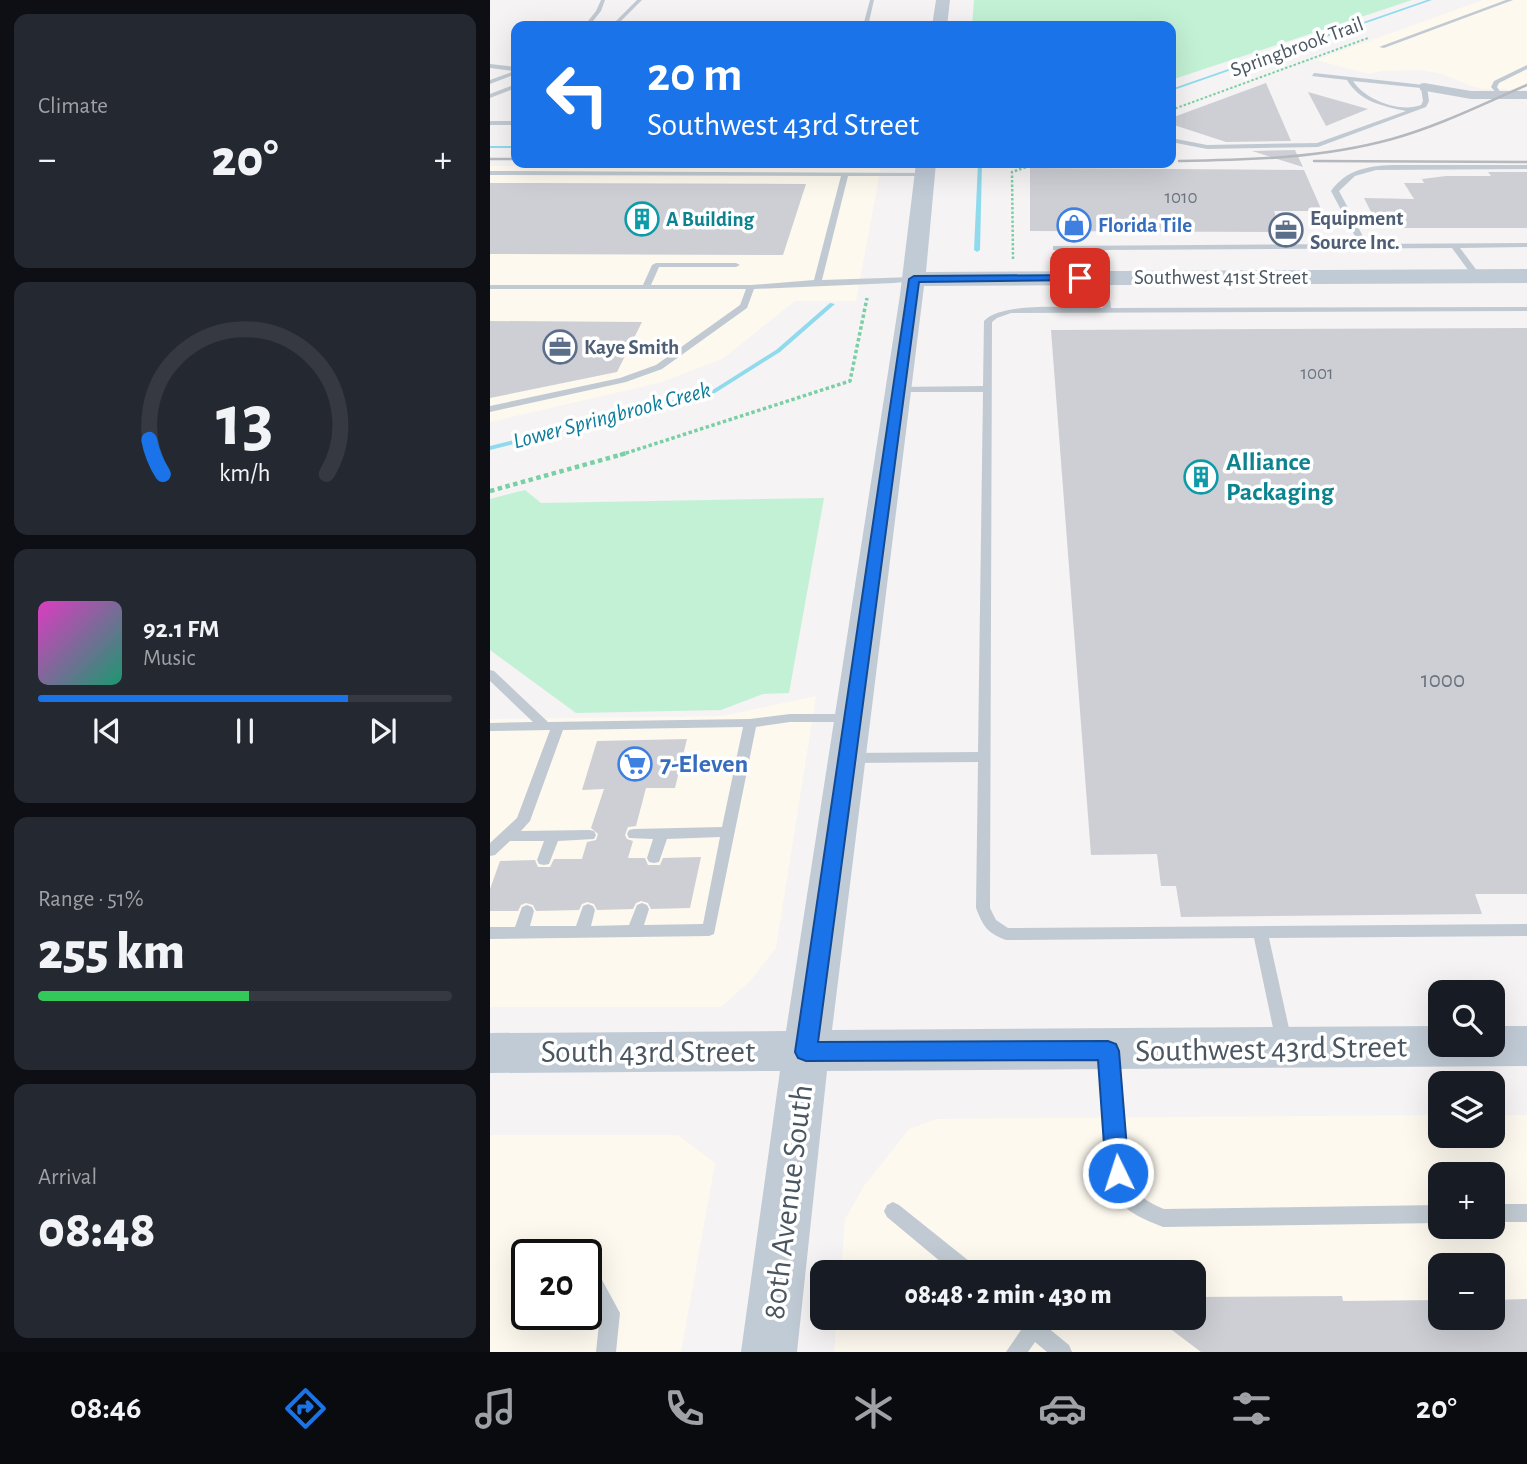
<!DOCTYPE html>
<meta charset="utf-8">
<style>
:root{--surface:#171b24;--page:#242831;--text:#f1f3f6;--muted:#9ea1a6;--line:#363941;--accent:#1a73e8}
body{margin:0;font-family:"Alegreya Sans",sans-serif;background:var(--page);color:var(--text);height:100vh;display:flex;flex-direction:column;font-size:26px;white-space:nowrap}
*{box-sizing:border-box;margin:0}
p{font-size:23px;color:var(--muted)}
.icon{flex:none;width:38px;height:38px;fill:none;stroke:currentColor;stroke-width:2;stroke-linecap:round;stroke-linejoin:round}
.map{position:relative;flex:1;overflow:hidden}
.side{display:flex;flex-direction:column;gap:14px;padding:14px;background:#0d0f14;width:490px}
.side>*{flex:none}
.top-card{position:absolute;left:21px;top:21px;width:665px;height:147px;border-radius:14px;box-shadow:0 7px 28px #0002;background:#1a73e8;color:#fff;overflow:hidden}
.fabs{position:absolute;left:938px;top:980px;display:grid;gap:14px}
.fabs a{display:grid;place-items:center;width:77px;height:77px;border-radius:14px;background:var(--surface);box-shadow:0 7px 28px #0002;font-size:35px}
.speed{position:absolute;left:21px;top:1239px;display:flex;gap:14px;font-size:35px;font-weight:700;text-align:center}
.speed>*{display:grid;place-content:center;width:91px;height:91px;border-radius:50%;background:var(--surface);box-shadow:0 7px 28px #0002;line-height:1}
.speed .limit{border:4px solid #111;border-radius:10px;background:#fff;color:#111}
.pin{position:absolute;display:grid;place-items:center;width:60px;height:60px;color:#fff;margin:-30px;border-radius:14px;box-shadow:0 4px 10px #0006}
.me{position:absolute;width:77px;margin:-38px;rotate:356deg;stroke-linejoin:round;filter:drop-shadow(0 0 5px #0008)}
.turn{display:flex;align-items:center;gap:24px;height:147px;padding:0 21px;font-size:32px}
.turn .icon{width:91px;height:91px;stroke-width:2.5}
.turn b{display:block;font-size:49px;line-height:60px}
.big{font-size:52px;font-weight:800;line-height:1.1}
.side .widget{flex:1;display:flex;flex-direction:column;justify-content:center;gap:10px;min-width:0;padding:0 24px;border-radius:14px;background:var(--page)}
.side .dial{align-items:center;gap:0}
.dial svg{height:182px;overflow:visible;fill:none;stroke:var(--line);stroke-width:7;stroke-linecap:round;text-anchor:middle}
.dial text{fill:var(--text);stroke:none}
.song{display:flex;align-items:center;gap:21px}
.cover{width:84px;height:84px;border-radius:10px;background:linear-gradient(135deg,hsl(310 70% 55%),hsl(160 70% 35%))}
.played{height:7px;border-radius:4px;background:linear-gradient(90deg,var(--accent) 75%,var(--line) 75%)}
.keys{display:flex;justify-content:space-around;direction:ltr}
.heat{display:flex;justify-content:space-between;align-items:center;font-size:38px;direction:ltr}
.charge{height:10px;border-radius:5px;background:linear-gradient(90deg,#34c759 51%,var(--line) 0)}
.trip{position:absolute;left:320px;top:1260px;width:396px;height:70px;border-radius:14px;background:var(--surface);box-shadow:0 7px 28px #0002;font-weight:800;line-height:70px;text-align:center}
.dock{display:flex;height:112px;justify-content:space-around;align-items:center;background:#090b0e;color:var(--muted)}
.dock .icon{width:49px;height:49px}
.dock .active{color:var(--accent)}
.dock b{font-size:32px;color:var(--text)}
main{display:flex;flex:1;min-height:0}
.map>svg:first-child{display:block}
.commercial{fill:#fdf9ef;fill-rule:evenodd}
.green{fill:#c3f1d5}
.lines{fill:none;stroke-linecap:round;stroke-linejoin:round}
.stream{fill:#90daee;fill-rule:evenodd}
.building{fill:#cdcfd5}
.path-far3{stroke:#7ad0a6;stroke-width:2;stroke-dasharray:2.5 2;stroke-linecap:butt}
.path-far2{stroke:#7ad0a6;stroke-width:2.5;stroke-dasharray:2.5 2;stroke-linecap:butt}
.path-far1{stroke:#7ad0a6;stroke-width:3.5;stroke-dasharray:3.5 2.5;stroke-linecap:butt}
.path{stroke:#7ad0a6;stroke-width:4.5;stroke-dasharray:4.5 3.5;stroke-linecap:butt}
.lane{fill:#c1cad2;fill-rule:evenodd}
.street{fill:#c1cad2;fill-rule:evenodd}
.secondary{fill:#c1cbd6;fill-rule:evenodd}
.rail{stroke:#b5b8bd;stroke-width:2.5}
.route{fill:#1a73e8;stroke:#114b97;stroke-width:2}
.labels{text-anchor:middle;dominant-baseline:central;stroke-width:7;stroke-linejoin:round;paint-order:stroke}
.far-number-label{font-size:19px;fill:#6b747e}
.far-street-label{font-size:21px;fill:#4a5661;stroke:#fff}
.far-service-label{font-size:21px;font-weight:bold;fill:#4e5e75;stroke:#fff;text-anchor:start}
.far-culture-label{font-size:21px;font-weight:bold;fill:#0d838f;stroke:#fff;text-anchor:start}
.far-shop-label{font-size:21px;font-weight:bold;fill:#366cbe;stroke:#fff;text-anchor:start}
.far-water-label{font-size:23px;font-style:italic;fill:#0c7c9b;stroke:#fff}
.number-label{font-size:23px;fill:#6b747e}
.culture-label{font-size:26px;font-weight:bold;fill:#0d838f;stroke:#fff;text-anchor:start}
.shop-label{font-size:26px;font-weight:bold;fill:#366cbe;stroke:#fff;text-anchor:start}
.near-street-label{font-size:32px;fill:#4a5661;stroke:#fff}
</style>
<main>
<section class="side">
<div class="widget"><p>Climate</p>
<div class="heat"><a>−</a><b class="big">20°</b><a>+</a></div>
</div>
<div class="widget dial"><svg viewBox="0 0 100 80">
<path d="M14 69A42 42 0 1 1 86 69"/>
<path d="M14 69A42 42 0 0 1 8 54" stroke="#1a73e8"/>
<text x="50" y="56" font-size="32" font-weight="700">13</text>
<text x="50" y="72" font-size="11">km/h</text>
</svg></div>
<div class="widget">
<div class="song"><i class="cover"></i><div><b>92.1 FM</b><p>Music</p></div></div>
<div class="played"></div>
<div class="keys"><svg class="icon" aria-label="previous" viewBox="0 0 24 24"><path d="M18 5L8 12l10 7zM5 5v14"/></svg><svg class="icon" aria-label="pause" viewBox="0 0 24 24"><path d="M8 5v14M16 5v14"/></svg><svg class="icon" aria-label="next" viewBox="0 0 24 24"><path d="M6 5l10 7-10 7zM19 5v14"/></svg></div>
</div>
<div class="widget"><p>Range · 51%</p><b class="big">255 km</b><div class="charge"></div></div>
<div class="widget"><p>Arrival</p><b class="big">08:48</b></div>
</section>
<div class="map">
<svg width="1037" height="1352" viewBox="0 0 1037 1352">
<rect width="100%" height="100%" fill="#f5f3f3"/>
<path class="commercial" d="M993 0H1037V89H994L981 86 952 74 932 70 891 71 879 74 826 60Z
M0 166H391L366 301H305L232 359 169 383 0 422Z
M326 696 286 948 261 980 231 1007H0V719L232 716Z
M950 1115V1136H1003V1115H1037V1352H344L347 1318H704V1272H351L355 1219 374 1186 419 1129 446 1119ZM950 1174H1003V1227H950ZM950 1265H1003V1318H950Z
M0 1135H188L225 1163 191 1352H0ZM37 1255H96V1314H37Z"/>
<path class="green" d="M484 0H922L681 80V26H482Z
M35 490 51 503 334 498 299 693 273 694 231 710 86 713 0 650V499Z"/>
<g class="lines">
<path class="stream" d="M937 0H942L681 91V89Z
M0 146H26V148H0Z
M488 163H492L490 250 487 252 484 250Z
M340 303 345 304 290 352 225 393 0 450V446L221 391 286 350Z"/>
</g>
<path class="building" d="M776 83 801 141 736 142 681 124V118Z
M818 92 878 109 836 126Z
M805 150 813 167 762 151Z
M540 168 814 170 832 211H784L791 232 540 231Z
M998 172H1037V228H889L874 198 924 199 914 183H934L932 179 956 176H1001Z
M0 183H38L316 184 293 255 0 254Z
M0 321 152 322 127 372 0 398Z
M1037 328V894H985L992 914 691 917 686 886H671L667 854 601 855 561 330Z
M197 739 185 788H156L146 826 138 827 135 835 137 839 143 841 138 858H155L158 865H170L173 858 211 857 200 908 161 909 158 903 151 901 146 903 143 909 107 910 104 904 97 902 92 904 89 910 46 911 43 905 36 903 31 905 28 911H0V889L10 861 45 860 48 867H60L64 859H92L97 842 106 840 108 834 101 828 114 789 92 790 107 741Z
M852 1296 853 1301 950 1300V1318H1003V1300L1037 1299V1352H711L666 1318H704V1297Z"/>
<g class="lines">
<path class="path-far3" d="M681 110 878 38"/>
<path class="path-far2" d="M523 259 522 172 548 163"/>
<path class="path-far1" d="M130 455 360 381 377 298"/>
<path class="path" d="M0 491 137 453"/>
<path class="lane" d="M111 0H115L111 11 99 26H94L106 11Z
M147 0H152L126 26H121Z
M380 0H384L378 26H373Z
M1016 0H1023L894 48 889 47Z
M0 64 26 67V74L0 84V80L25 71 0 68Z
M1037 65V69L1009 83 1007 87 1013 96H1009L1001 87 1004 81Z
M824 73 934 85 937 87 939 101 936 107 828 147 717 149 681 142V138L717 145 827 143 916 111C893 106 870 102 857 80L822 76ZM863 81 931 88 933 101 931 105C910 113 875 100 863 81Z
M26 84V88L0 98V94Z
M0 121H26V125H0Z
M902 165H1037V169L886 170 865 176 849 191 877 244 1037 243V247L970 248 991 276 987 278H984L962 248 614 250 621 308 1037 307V311L521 313 507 318 502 322 500 908 506 920 518 928 1037 924V936L779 938 802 1042 800 1047 794 1049 788 1047 786 1042 764 938 516 940C497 933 493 926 486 908L488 762 361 763 356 761 354 758 356 755 361 753 488 752 493 392H409L404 389 406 387 493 386 494 321C513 301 584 308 613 308L606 250H563V246L869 244 841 191C856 170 877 166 902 165Z
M0 171 437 173 438 174 435 176H358L332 280 424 277 428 279 424 281 404 283 264 289 257 308 172 369 136 382 0 412V406L130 378 166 365 250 305 256 289H0V285H153L162 265 166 263H246L250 265 246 267H169L161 285H261L324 280 351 176 0 175Z
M0 670 4 671 58 722 260 719 300 714H361L367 718 361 722H300L266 727 224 934 219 936 0 939V927H25L32 907 37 905 42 907 44 911 40 926H86L93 906 98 904 103 906 105 910 101 926 139 925 147 905 152 903 157 905 159 909 154 925 213 924 230 837 177 839 169 862 164 863 159 862 157 858 163 839 139 838 137 834 139 830 144 829 232 827 253 727 73 730 40 821 31 831 99 830 104 831 106 835 104 839 68 841 59 864 54 865 49 864 47 860 54 841H20L5 855 0 856V843L27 818 60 730 0 731V723L43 722 0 681Z
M618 1047 624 1049 626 1054 637 1173C643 1193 655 1201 674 1209L950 1205V1223L673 1227C659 1221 641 1215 631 1203 613 1178 613 1088 610 1054L612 1049Z
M403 1202 409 1205 484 1265 486 1272H463L397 1217 394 1211 397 1205Z
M1003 1204H1037V1222H1003Z
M96 1265 105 1267 130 1313 126 1352H106L110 1314 96 1289Z
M522 1318H546L579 1345 582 1352H557L545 1342 538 1352H516L531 1330 524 1325Z"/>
<path class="street" d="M934 83 981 91H1037V99H981L930 90V84Z"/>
<path class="secondary" d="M446 0H460L457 26H442Z
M426 163H446L436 272 1037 269V283L434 286 342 1030 950 1026V1045H1003V1026H1037V1066L337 1071 307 1352H251L290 1071 0 1073V1033L296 1031 410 295Z"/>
<path class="rail" d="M0 159H26
M689 161C761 160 833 158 902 139 949 126 993 104 1037 85
M824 161 1037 162"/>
</g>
<path class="route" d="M590 275 595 278 593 280 429 282 328 1042 618 1041 626 1044 629 1051 639 1173 636 1181 628 1184 620 1181 616 1173 608 1060 316 1061 308 1058 305 1052 419 279 424 276Z"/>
<defs>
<symbol id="building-ring" viewBox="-11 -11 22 22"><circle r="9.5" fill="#fff" stroke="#0f9aa8" stroke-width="1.5"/><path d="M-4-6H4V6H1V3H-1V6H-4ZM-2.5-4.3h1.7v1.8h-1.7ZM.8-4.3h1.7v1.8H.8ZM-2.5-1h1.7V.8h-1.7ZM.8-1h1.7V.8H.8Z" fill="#0f9aa8"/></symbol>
<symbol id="shop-ring" viewBox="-11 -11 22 22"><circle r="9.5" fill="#fff" stroke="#3f7fe0" stroke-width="1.5"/><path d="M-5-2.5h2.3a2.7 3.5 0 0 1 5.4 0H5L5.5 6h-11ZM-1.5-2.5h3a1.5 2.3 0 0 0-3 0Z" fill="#3f7fe0"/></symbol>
<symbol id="office-ring" viewBox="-11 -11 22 22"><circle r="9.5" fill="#fff" stroke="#5c6f8a" stroke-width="1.5"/><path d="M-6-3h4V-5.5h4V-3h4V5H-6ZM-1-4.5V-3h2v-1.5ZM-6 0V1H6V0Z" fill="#5c6f8a"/></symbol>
<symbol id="supermarket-ring" viewBox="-11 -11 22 22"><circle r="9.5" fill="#fff" stroke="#3f7fe0" stroke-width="1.5"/><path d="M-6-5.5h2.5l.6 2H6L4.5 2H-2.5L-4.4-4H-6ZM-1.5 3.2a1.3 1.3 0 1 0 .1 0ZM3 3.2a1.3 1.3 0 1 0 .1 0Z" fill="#3f7fe0"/></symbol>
</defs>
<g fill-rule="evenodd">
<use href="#building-ring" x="133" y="200" width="38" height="38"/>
<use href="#shop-ring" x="565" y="206" width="38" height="38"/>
<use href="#office-ring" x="777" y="211" width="38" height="38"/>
<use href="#office-ring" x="51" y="328" width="38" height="38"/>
<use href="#building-ring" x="692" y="458" width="38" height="38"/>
<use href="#supermarket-ring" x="126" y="745" width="38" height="38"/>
</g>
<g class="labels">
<g class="far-number-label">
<text x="691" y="197">1010</text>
<text x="827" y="373">1001</text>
</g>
<g class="far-street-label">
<text transform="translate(807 47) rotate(-20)">Springbrook Trail</text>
<text x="731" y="277">Southwest 41st Street</text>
</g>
<g class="far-service-label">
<text x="820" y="218">Equipment<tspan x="820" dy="24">Source Inc.</tspan></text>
<text x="94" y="347">Kaye Smith</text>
</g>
<g class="far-culture-label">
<text x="176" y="219">A Building</text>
</g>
<g class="far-shop-label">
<text x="608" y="225">Florida Tile</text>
</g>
<g class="far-water-label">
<text transform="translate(122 416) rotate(-15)">Lower Springbrook Creek</text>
</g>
<g class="number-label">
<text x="953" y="680">1000</text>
</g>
<g class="culture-label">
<text x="736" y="462">Alliance<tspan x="736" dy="30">Packaging</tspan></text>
</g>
<g class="shop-label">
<text x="170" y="764">7-Eleven</text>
</g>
<g class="near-street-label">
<text transform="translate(781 1049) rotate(-1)">Southwest 43rd Street</text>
<text x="158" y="1052">South 43rd Street</text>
<text transform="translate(298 1202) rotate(-83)">80th Avenue South</text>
</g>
</g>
</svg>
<div class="fabs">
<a><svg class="icon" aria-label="search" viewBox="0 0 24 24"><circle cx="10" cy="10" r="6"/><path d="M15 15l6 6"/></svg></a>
<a><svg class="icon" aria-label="layers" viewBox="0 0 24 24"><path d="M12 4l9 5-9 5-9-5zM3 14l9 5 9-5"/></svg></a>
<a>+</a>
<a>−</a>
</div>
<div class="speed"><div class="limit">20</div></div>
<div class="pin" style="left:590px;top:278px;background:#d93025"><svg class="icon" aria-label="arrive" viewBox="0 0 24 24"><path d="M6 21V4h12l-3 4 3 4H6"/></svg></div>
<svg class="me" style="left:628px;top:1173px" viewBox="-20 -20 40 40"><circle r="17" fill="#1a73e8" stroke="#fff" stroke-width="3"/><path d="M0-11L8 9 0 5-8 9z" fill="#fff"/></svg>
<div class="trip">08:48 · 2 min · 430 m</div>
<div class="top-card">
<div class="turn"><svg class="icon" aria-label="left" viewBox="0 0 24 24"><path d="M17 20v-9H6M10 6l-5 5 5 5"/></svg><div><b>20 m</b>Southwest 43rd Street</div></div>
</div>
</div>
</main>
<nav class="dock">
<b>08:46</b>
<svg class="icon active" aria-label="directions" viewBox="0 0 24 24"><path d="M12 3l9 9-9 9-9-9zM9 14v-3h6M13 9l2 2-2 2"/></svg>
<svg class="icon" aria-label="music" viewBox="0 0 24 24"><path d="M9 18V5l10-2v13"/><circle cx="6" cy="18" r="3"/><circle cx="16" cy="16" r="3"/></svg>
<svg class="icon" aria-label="phone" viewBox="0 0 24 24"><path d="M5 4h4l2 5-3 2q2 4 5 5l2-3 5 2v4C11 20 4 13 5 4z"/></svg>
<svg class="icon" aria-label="climate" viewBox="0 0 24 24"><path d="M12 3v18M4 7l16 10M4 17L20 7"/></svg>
<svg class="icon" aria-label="car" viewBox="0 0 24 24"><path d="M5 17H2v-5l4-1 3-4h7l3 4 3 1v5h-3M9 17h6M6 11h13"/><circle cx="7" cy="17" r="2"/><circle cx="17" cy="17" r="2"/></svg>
<svg class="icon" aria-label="filters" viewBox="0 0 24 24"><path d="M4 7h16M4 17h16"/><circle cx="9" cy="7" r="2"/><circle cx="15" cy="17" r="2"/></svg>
<b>20°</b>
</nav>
